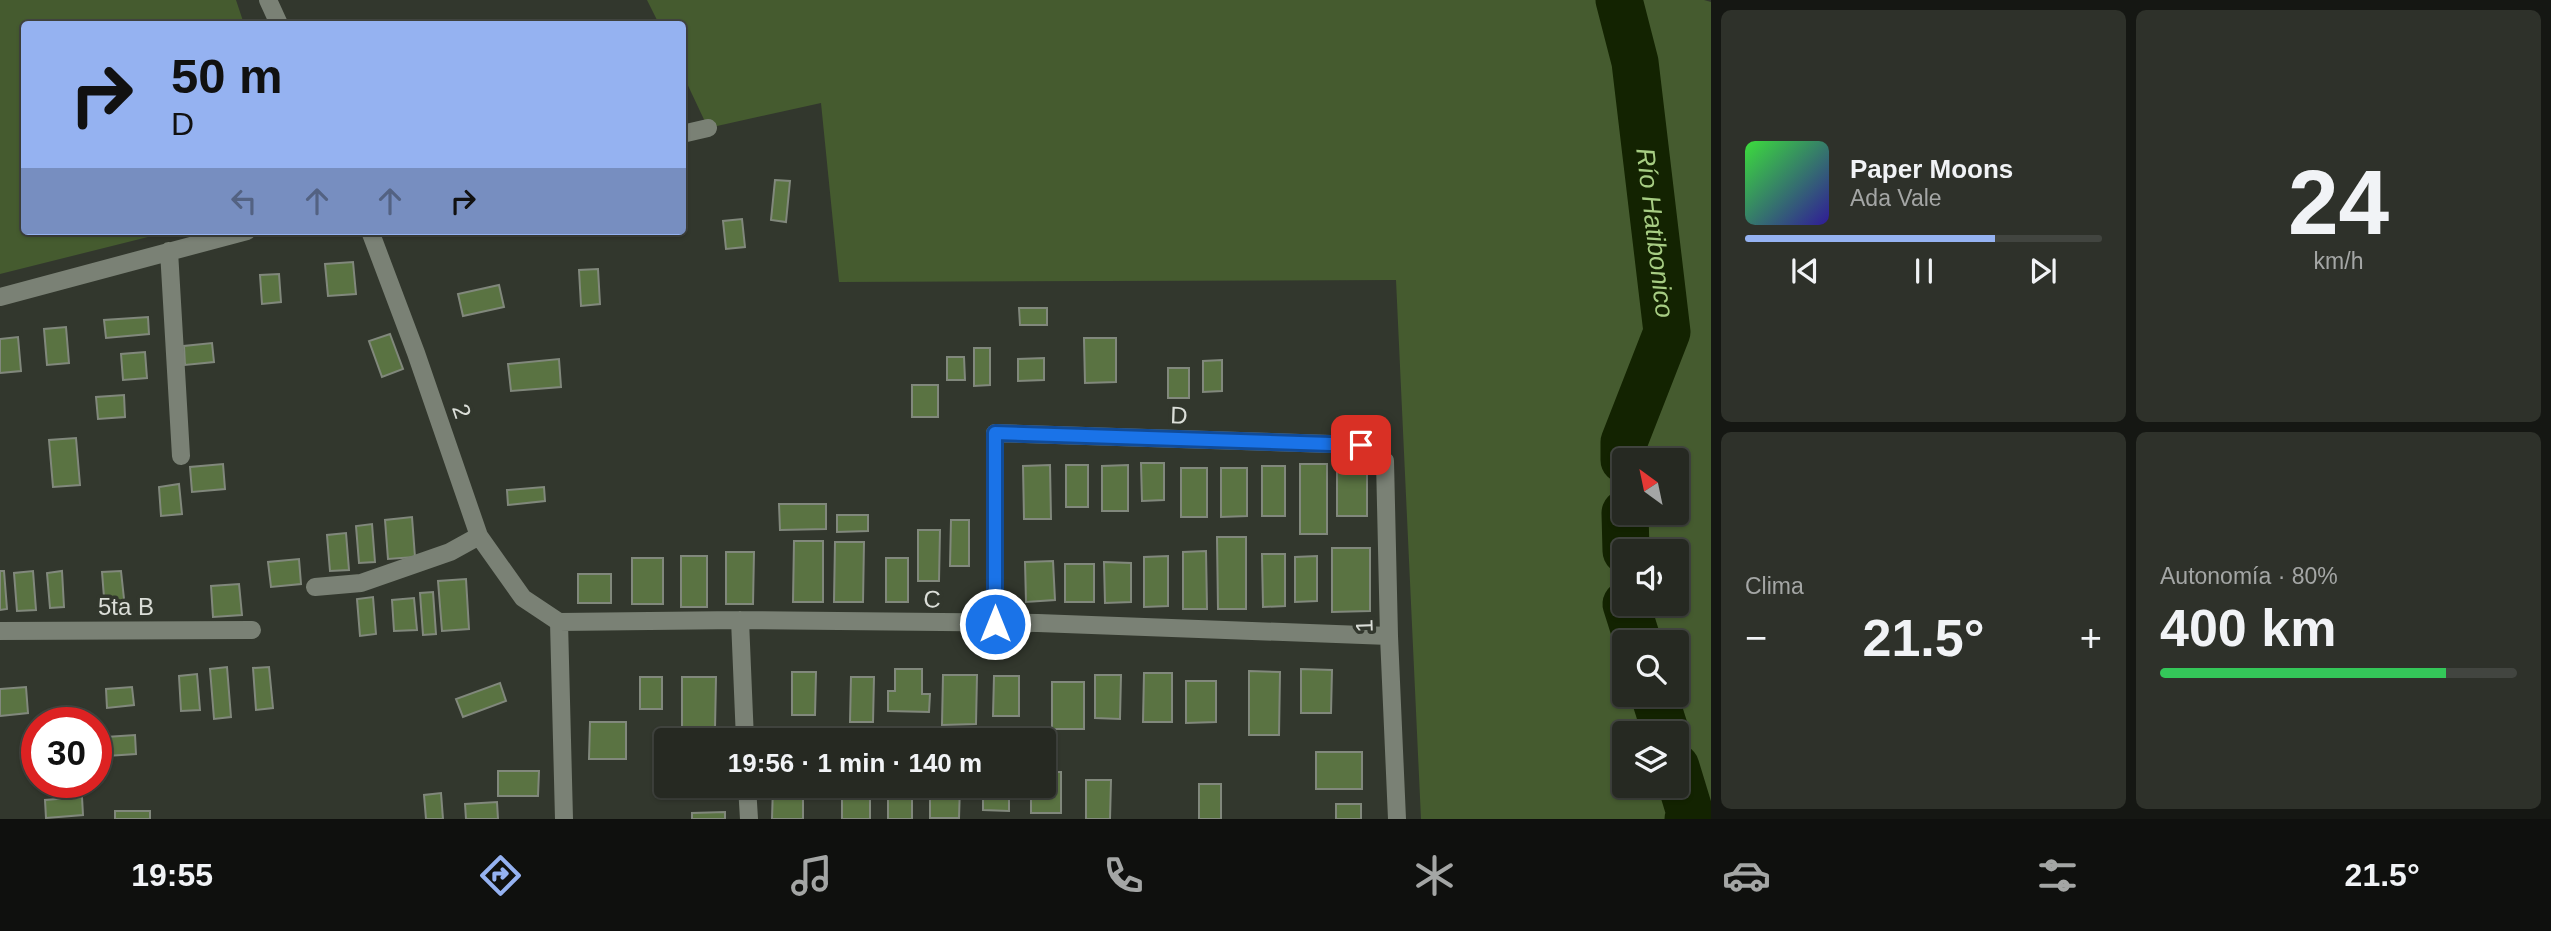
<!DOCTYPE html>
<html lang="es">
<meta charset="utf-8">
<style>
:root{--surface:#262922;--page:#2e312a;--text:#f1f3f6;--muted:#a4a6a5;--line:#424540;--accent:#95b2f1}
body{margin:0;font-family:Helvetica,sans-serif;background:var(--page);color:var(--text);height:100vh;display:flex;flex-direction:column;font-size:26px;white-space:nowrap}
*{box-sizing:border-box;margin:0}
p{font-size:23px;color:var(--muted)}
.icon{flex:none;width:38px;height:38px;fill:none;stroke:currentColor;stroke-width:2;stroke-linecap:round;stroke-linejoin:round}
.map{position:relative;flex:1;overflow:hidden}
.drawer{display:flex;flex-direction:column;gap:10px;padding:10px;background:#151713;width:840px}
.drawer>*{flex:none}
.hud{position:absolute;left:21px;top:21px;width:665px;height:214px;border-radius:7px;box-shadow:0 2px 5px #0004,0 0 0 2px var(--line);background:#95b2f1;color:#111;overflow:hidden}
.needle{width:46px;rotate:327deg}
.tools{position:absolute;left:1612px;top:448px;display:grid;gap:14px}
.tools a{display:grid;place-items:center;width:77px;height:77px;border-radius:7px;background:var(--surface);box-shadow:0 2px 5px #0004,0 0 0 2px var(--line);font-size:35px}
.speed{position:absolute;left:21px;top:707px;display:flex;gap:14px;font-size:35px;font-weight:700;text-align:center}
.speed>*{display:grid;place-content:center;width:91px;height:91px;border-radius:50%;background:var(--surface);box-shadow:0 2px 5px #0004,0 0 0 2px var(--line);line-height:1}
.speed .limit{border:10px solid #d22;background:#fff;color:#111}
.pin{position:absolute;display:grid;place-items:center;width:60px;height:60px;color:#fff;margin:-30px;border-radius:14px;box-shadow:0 4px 10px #0006}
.me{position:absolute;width:77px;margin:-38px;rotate:0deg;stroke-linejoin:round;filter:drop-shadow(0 0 5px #0008)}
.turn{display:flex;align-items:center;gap:24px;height:147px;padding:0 35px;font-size:32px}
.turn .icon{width:91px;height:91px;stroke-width:2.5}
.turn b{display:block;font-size:49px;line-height:60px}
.lanes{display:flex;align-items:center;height:66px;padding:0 35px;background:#0003;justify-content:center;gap:35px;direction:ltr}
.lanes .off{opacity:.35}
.big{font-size:52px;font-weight:800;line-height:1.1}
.drawer .widget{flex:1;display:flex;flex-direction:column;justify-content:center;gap:10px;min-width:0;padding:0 24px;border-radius:10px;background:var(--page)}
.drawer .dial{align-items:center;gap:0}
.dial b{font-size:91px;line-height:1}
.song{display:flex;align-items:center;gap:21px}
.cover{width:84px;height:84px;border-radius:10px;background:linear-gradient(135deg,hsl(120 70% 55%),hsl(250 70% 35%))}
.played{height:7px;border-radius:4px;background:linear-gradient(90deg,var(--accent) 70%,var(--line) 70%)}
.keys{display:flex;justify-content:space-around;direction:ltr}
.heat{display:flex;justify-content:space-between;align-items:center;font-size:38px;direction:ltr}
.charge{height:10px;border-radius:5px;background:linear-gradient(90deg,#34c759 80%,var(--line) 0)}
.drawer .tiles{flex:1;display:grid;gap:10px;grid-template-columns:repeat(2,1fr)}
.trip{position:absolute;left:654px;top:728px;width:402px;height:70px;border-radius:7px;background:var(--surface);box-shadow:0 2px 5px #0004,0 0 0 2px var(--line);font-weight:800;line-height:70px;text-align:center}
.menu{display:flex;height:112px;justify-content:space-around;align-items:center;background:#0f100e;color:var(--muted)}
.menu .icon{width:49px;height:49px}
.menu .current{color:var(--accent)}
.menu b{font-size:32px;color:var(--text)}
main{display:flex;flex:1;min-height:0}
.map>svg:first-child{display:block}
.green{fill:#455b2f;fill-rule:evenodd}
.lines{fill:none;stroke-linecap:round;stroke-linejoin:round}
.river{stroke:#132301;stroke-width:47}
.building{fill:#5a7342;stroke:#81887c;stroke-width:2}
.minor{stroke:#7a8175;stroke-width:18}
.route-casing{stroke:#114b97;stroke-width:18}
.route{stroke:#1a73e8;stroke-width:12}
.labels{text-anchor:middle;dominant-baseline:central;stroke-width:7;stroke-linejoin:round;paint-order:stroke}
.street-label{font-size:24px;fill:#dbded8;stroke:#32372d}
.water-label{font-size:26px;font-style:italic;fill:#a7cd83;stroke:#32372d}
</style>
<main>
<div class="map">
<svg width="1711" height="819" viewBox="0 0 1711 819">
<rect width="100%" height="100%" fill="#32372d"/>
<path class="green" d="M0 0H236L244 24H24V231H172L0 274Z
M647 0H1704L1711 2V819H1421L1396 280 839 282 821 103 708 128 683 75 682 24H659ZM1624 460H1676V513H1624ZM1624 551H1676V604H1624ZM1624 642H1676V695H1624ZM1624 733H1676V786H1624Z"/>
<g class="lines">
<g class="river">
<path id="s1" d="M1619 0 1635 62 1667 332 1624 442V460"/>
<path d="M1625 513 1626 551"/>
<path d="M1626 604 1638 642"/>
<path d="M1654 695 1666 733"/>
<path d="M1676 767 1690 813 1688 819"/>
</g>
</g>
<path class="building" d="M775 180 790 181 786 222 771 220Z
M742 219 745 247 726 249 723 221Z
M353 262 356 294 328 296 325 264Z
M598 269 600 304 581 306 579 270Z
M279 274 281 302 262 304 260 275Z
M499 285 504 307 463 316 458 294Z
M1019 308H1047V325H1020Z
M148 317 149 334 106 338 104 320Z
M66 327 69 363 47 365 44 329Z
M390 334 403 369 382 377 369 341Z
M18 337 21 371 0 373V339Z
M1084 338H1116V382L1085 383Z
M212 343 214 362 185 365 184 346Z
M974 348H990V385L974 386Z
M145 352 147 378 123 380 121 354Z
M947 357H964L965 380H947Z
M1044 358V380L1018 381V359Z
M559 359 561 387 511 391 508 364Z
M1222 360V391L1203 392V361Z
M1168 368H1189V398H1168Z
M912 385H938V417H912Z
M124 395 125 417 98 419 96 397Z
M76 438 80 485 53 487 49 440Z
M1141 463H1164V500L1142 501Z
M223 464 225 489 192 492 190 467Z
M1300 464H1327V534H1300Z
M1050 465 1051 519H1024L1023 466Z
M1066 465H1088V507H1066Z
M1128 465V511H1102V466Z
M1262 466H1285V516H1262Z
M1337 466H1367V516H1337Z
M1181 468H1207V517H1181Z
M1221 468H1247V516L1221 517Z
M179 484 182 514 161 516 159 487Z
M544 487 545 501 508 505 507 490Z
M779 504H826V529L780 530Z
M837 515H868V531L837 532Z
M412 517 415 557 388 559 385 520Z
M951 520H969V566H950Z
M372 524 375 562 359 563 356 526Z
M918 530H940L939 581H918Z
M346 533 349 570 330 571 327 535Z
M1217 537H1246V609H1218Z
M794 541H823V602H793Z
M835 542H864L863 602H834Z
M1332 548H1370V611L1332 612Z
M1206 551 1207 609H1183V552Z
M726 552H754L753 604H726Z
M1262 554H1285V606L1263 607Z
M681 556H707V607H681Z
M1168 556V606L1144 607V557Z
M1317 556V601L1295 602V557Z
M632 558H663V604H632Z
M886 558H908V602H886Z
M299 559 301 584 271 587 268 562Z
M1053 561 1055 600 1026 602 1025 562Z
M1104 562 1131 563V602L1105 603Z
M1065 564H1094V602H1065Z
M0 571H4L7 609 0 610Z
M33 571 36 610 17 611 14 573Z
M62 571 64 607 50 608 47 573Z
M121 571 125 608 105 610 102 572Z
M578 574H611V603H578Z
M466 579 469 629 442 631 438 581Z
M239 584 242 615 213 617 211 586Z
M433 592 436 634 423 635 420 593Z
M373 597 376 634 360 636 357 599Z
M414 598 417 630 394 631 392 600Z
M227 667 231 717 214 719 210 669Z
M269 667 273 708 256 710 253 668Z
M895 669H922V694H930L929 712 888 711V691H895Z
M1301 669 1332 670 1331 713H1301Z
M1249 671 1280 672 1279 735H1249Z
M792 672H816L815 715H792Z
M1144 673H1172V722H1143Z
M197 674 200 710 181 711 179 676Z
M943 675H977L976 724 942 725Z
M1095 675H1121L1120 719 1095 718Z
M994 676H1019V716H993Z
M640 677H662V709H640Z
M682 677H716L715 729H682Z
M851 677H874L873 722H850Z
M1186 681H1216V722L1186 723Z
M1052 682H1084V729H1052Z
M500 683 506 701 463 717 456 699Z
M26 687 28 713 0 716V689Z
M132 687 134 705 107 708 106 689Z
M590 722H626V759H589Z
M135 735 136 754 107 756 106 737Z
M1316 752H1362V789H1316Z
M498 771H539L538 796H498Z
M1045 772H1061V813H1031V786H1045Z
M1086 780H1111L1110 819H1086Z
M1199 784H1221V819H1199Z
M773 786H803V819H772Z
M842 786H870V819H842Z
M888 786H912V819H888Z
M930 786H960L959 818H930Z
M983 786H1009V811L983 810Z
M441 793 443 819H426L424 795Z
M82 797 83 815 46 818 45 800Z
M497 802 498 819H466L465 804Z
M1336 804H1361V819H1336Z
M115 811H150V819H115Z
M725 812V819H692V813Z"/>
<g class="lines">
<path class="minor" d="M268 0 279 24
M682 134 708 128
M370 231 416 353 479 536 523 598 559 622 740 620 1038 623 1389 636
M169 251 181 456
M0 297 247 231
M315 587 361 583 450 552 479 536
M740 620 745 740
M559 622 564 819
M995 624V433L1361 445 1385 461 1389 636 1397 819
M0 631 252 630
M747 786 749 819"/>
</g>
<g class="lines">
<defs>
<path id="route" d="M995 624V433L1361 445"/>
</defs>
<use href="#route" class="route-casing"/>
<use href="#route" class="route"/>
</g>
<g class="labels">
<g class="street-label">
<text transform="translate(462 411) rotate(71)">2</text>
<text transform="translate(1179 415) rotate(2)">D</text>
<text transform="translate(932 599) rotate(1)">C</text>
<text x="126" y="606">5ta B</text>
<text transform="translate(1364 626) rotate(-92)">1</text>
</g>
<g class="water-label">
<text stroke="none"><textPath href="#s1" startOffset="236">Río Hatibonico</textPath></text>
</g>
</g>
</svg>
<div class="tools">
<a><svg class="needle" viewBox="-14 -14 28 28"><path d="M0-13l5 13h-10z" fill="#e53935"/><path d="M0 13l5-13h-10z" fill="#a4a6a5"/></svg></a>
<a><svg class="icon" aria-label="sound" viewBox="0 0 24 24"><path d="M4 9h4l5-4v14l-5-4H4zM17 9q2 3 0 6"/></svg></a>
<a><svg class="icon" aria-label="search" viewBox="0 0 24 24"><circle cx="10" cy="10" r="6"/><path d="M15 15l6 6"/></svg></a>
<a><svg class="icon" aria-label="layers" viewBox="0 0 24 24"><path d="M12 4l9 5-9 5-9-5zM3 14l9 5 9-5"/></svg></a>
</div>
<div class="speed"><div class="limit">30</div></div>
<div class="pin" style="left:1361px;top:445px;background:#d93025"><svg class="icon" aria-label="arrive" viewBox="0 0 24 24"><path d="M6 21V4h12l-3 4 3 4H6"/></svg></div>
<svg class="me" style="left:995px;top:624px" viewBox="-20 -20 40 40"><circle r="17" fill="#1a73e8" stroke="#fff" stroke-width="3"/><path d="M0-11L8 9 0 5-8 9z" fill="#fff"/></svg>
<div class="trip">19:56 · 1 min · 140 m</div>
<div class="hud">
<div class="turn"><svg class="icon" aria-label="right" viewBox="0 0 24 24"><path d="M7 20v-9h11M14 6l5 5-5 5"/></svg><div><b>50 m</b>D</div></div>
<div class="lanes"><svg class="icon off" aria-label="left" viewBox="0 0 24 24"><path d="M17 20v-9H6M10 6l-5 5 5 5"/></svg><svg class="icon off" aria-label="ahead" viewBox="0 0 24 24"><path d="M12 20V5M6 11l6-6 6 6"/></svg><svg class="icon off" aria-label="ahead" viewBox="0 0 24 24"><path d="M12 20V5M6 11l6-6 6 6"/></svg><svg class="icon" aria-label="right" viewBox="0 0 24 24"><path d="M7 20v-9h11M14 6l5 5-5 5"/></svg></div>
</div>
</div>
<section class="drawer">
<div class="tiles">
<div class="widget">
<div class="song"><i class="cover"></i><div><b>Paper Moons</b><p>Ada Vale</p></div></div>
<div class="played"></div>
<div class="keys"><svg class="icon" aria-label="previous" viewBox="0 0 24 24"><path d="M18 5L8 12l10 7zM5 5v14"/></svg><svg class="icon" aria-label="pause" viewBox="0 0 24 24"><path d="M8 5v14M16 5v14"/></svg><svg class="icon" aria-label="next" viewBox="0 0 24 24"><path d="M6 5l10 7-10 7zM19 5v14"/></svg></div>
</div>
<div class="widget dial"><b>24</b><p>km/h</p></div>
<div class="widget"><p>Clima</p>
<div class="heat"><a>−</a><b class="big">21.5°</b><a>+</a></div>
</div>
<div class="widget"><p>Autonomía · 80%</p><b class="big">400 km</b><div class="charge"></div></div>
</div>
</section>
</main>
<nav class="menu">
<b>19:55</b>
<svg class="icon current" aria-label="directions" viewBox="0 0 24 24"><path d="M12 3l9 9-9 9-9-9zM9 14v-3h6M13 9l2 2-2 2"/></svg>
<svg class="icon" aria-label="music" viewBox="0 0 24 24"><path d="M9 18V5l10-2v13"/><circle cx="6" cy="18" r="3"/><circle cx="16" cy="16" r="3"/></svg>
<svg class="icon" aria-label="phone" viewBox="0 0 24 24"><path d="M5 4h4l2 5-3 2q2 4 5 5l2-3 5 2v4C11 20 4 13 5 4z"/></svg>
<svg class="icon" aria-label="climate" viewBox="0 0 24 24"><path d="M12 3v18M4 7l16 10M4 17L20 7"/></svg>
<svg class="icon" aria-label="car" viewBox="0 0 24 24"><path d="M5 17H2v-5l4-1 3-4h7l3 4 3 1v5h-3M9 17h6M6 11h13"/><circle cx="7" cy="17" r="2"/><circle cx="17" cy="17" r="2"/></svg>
<svg class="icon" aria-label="filters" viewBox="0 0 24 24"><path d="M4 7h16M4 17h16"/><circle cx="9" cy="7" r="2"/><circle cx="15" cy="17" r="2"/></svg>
<b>21.5°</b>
</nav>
